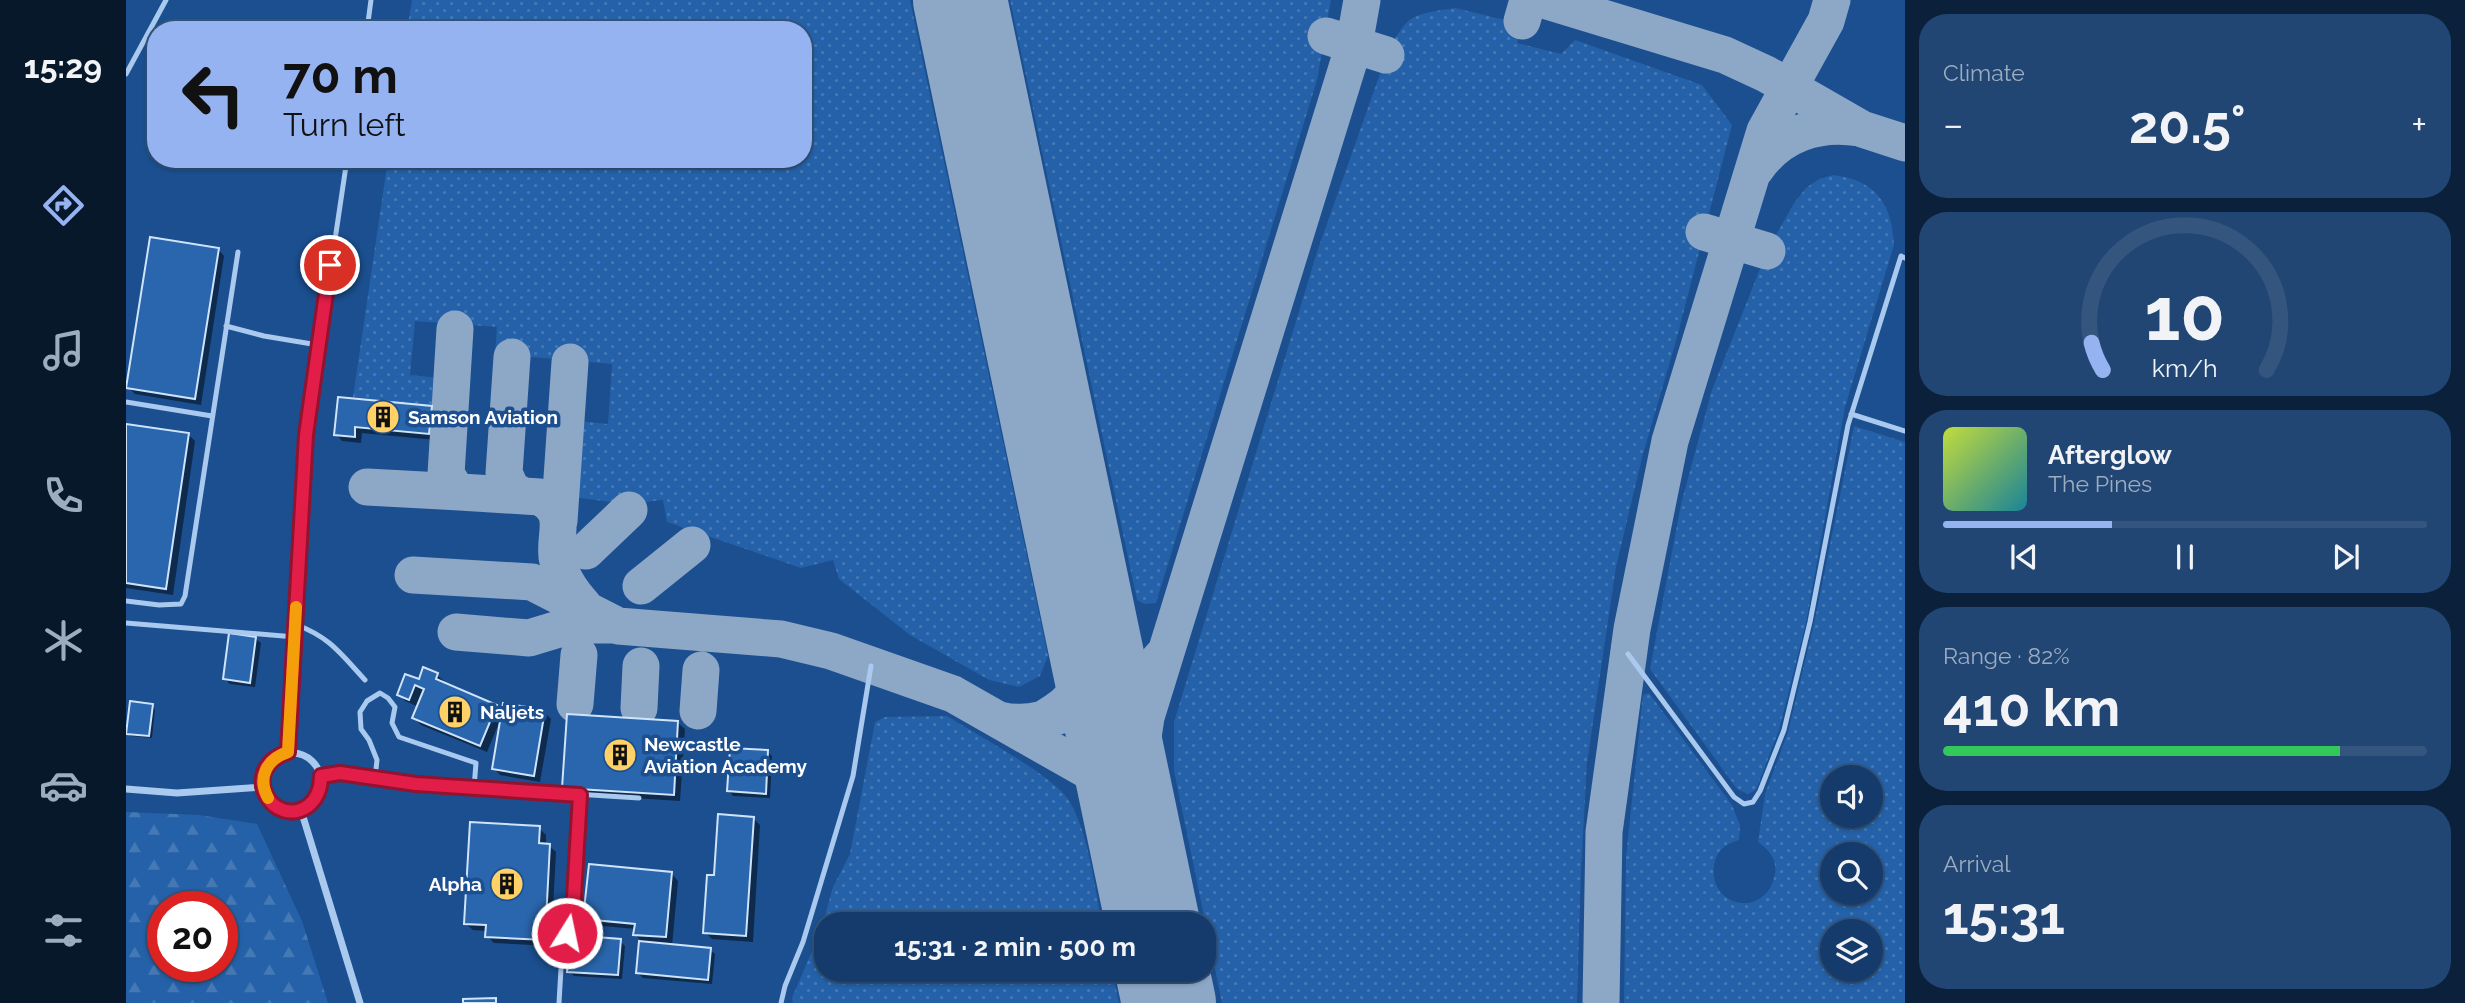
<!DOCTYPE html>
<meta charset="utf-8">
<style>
:root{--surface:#143b6b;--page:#214673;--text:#f1f3f6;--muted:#9dadc1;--line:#33557e;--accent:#95b2f1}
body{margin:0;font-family:Raleway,sans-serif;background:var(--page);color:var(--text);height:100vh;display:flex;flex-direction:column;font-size:26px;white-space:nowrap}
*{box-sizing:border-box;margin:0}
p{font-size:23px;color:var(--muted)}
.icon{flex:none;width:38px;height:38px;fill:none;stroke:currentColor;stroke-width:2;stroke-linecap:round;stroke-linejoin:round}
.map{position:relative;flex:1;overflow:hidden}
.side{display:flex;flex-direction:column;gap:14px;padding:14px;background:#0b203b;width:560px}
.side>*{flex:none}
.guide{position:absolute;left:21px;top:21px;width:665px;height:147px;border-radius:28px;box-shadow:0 2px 5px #0004,0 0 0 2px var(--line);background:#95b2f1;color:#111;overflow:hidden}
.controls{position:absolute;left:1694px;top:765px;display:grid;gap:14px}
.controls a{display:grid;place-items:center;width:63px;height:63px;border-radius:50%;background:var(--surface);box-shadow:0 2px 5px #0004,0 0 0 2px var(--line);font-size:35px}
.speed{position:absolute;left:21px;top:891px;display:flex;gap:14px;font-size:35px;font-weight:700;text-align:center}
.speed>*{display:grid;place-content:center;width:91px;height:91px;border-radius:50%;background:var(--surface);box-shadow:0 2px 5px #0004,0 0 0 2px var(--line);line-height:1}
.speed .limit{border:10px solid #d22;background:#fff;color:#111}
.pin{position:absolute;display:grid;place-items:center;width:60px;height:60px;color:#fff;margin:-30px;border:4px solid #fff;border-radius:50%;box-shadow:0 2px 7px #0007}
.me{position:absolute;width:77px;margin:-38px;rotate:10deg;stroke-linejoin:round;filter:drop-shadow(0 0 5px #0008)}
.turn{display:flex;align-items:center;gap:24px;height:147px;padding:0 21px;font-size:32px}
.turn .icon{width:91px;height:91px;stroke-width:2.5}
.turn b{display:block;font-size:49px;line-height:60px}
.big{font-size:52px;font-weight:700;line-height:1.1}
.side .widget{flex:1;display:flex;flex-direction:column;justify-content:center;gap:10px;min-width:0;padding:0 24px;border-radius:28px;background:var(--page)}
.side .dial{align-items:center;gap:0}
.dial svg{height:182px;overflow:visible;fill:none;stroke:var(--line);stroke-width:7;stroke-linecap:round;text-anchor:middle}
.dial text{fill:var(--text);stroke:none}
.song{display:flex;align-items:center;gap:21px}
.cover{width:84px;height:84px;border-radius:10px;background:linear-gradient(135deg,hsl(70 70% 55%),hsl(190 70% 35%))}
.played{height:7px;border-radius:4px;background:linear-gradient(90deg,var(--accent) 35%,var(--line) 35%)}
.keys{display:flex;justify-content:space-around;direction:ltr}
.heat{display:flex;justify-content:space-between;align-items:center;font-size:38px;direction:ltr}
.charge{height:10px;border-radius:5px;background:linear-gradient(90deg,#34c759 82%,var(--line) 0)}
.trip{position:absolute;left:688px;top:912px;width:402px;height:70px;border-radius:28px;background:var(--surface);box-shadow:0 2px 5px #0004,0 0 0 2px var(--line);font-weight:700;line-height:70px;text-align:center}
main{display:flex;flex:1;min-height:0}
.menu{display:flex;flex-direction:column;width:126px;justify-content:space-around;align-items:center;background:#08182b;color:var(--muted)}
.menu .icon{width:49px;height:49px}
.menu .current{color:var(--accent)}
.menu b{font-size:32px;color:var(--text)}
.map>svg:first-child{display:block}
.grass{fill:url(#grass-dots);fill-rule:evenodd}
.forest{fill:url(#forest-firs);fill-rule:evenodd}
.shadow{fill:#0007}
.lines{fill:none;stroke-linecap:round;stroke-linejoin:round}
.taxiway{stroke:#8da7c7;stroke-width:37}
.runway{stroke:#8da7c7;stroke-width:94}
.building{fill:#2a66ad;stroke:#cfe3fa;stroke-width:2}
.lane{stroke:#a9c9ee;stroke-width:5}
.street{stroke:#a9c9ee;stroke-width:7}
.route-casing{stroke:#92132f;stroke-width:18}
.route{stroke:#e11d48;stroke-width:12}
.slow{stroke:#f59e0b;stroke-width:12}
.labels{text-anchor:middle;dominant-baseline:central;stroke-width:7;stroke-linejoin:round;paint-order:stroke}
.poi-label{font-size:19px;font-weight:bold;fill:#fff;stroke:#1b4f8f;text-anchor:start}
</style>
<main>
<nav class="menu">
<b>15:29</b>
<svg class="icon current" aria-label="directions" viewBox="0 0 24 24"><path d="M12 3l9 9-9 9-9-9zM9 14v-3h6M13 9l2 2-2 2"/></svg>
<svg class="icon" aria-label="music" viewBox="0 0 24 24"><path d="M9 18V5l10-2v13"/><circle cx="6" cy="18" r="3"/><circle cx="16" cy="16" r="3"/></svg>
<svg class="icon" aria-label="phone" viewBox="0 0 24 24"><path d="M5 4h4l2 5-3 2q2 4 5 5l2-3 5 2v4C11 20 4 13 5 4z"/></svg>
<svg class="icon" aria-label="climate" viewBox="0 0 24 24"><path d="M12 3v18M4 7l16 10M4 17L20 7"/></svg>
<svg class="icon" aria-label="car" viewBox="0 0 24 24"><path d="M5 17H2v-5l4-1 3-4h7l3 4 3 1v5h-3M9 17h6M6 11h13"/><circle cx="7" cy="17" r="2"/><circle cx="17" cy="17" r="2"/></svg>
<svg class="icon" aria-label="filters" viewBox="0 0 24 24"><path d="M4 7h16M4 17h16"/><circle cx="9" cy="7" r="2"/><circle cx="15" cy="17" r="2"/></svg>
</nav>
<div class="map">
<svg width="1779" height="1003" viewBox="0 0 1779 1003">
<defs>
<pattern id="grass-dots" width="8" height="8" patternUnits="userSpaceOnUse" patternTransform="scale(1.75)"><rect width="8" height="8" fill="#2461a8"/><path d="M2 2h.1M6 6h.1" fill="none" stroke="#4579b5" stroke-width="1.8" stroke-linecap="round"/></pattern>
<pattern id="forest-firs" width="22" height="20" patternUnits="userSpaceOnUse" patternTransform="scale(1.75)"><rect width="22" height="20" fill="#2461a8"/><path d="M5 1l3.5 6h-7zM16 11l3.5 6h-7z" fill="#4579b5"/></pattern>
</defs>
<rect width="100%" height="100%" fill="#1b4f8f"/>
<path class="grass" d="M286 0H784L922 656 914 676 893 687 863 680 784 635 713 579 707 560 675 568 541 522 537 500 501 504 446 497 451 421 482 424 486 364 369 354 371 327 289 321 284 375 314 378 312 407 227 397 262 159H677V30H281Z
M884 0H1205L1191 80 1181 113 1030 603 1018 604 1011 600Z
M1329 8 1396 24 1391 43 1435 54 1449 40 1576 85 1606 125 1550 341 1517 454 1490 567 1461 763 1455 870 1451 1003H1096L1048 771V722L1192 249 1261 54C1282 13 1285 15 1329 8Z
M1707 175C1750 180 1766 204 1768 245L1719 407 1680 623 1653 730 1630 790 1622 794 1611 789 1524 669 1555 504 1586 390 1641 251 1668 203 1680 188 1693 179Z
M1728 426 1779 442V1003H1498L1500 857 1517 695 1523 693 1606 805 1614 825 1613 840C1599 844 1591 850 1588 865 1582 909 1642 919 1649 873 1651 859 1643 850 1632 842L1639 794 1662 732 1688 624ZM1745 777V816H1706V777ZM1745 854V892H1706V854ZM1745 931V970H1706V931Z
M821 716C848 733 927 776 942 799 963 832 968 885 976 924H700V970H986L993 1003H667L666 998 695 930 707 887 724 854 749 722 759 717Z"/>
<path class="forest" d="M0 812 73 815 131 824 176 921 202 1003H0ZM37 906H96V966H37Z"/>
<path class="shadow" d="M92 249 98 256 75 405 9 394 2 387Z
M213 399 305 408 312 415 310 440 236 433 235 443 216 441 210 434Z
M0 426 62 434 69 441 47 595 0 588Z
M130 639 135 643 129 687 104 684 99 679Z
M311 675 318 681 317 684 370 706 377 713 418 712 425 719 414 782 374 775 368 768 375 718 361 752 295 725 288 718 293 707 279 701 273 694 293 682Z
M26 706 29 709 26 738 5 736 2 733Z
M552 723 559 729 554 801 445 794 438 788Z
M641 752 646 756 644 798 607 796 603 791Z
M627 818 634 825 627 942 586 939 579 932 590 877Z
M413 828 420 835V845L423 846 430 852 425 946 368 943 361 936V931L347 930 340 924Z
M546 874 552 881 546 946 584 950 589 954 586 984 517 978 512 973 515 941 509 934 510 929 465 925 458 919Z
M494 941 499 946 496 979 448 976 443 971Z"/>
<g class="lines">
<path class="taxiway" d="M1418 0 1599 55 1640 74 1736 129 1779 143
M1396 21 1402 0
M1200 36 1260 55
M1629 170C1653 134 1692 121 1734 128
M1578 232 1641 251
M329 329 320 474 328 487 334 492 414 497C443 513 428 532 431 557 434 576 445 592 458 606
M386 357 378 473 385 489 397 496
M241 487 334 492
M433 521 444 362
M460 551 503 510
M287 575 406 582 492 626 655 639 705 651 827 694 959 769 1001 799
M515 586 566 545
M330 632 403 638 446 625H488
M449 704 453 655
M513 708 515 666
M572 711 575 670
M919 718C959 695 957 680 967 638
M874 720C892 725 909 721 928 717 976 707 1007 692 1039 653
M1011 848 1008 798 1020 717 1228 45 1236 0
M1475 1003 1478 832 1506 629 1544 441 1639 131 1700 21 1706 0"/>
<path class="runway" d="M834 0 1027 924
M1036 970 1043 1003"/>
</g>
<path class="building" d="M24 237 93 248 69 399 0 388Z
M212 397 306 406 303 434 229 427V437L208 435Z
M0 424 63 433 40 589 0 583Z
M103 633 130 637 124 683 97 679Z
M297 667 312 673 310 679 371 705 354 746 286 718 298 689 289 685 283 700 271 695 279 674 293 679Z
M4 701 27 704 23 736 0 734Z
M377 703 419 710 408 776 366 769Z
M441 714 552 721 548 795 436 788Z
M604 748 642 750 640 794 601 791Z
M592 814 628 817 620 936 577 933 581 875H588Z
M344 822 414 826 413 843 424 844 419 940 359 937 360 925 338 924Z
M463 864 546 872 540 937 507 935 509 924 457 919Z
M444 935 495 939 492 975 441 972Z
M513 941 585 948 582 980 510 973Z
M370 998V1003H337V999Z"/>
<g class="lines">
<path class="lane" d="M241 30 245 0
M0 74 40 0
M100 326 138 336 192 345
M0 402 86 416
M1725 414 1779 431
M0 601 33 605 55 604 59 596 112 252
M0 623 169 637
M169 624C205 638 214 653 239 680
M1502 654 1608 797 1618 804 1627 802 1634 791 1658 730 1684 622 1722 425 1775 256 1779 258
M162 752 180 435 221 159
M195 776 213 773 290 784 513 798
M249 778 251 760 243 740 235 729 234 712 241 701 254 693 262 698 269 707 266 723 273 737 350 763 348 788
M433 1003 436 951 447 914 454 795
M655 1003 659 986 677 942 727 776 745 666"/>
<path class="street" d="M137 782a29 29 0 1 1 58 0a29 29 0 1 1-58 0Z
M0 789 51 793 137 787
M175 810 234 1003"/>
</g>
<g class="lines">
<defs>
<path id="route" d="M204 265 180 435 162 752C111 769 147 830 182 806 192 798 195 788 195 776L214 773 290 784 454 795 447 914 441 933"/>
</defs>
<use href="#route" class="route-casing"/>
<use href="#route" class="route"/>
<path class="slow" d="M142 798C131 777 141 759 162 752L170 607"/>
</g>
<defs>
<symbol id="building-disc" viewBox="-11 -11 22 22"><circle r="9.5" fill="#ffd166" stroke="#1b4f8f"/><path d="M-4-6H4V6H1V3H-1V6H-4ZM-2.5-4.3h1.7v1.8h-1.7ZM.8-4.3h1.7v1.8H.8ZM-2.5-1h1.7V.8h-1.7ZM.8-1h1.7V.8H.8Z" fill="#111"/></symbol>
</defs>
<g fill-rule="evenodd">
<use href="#building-disc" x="238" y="398" width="38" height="38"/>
<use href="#building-disc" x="310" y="693" width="38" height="38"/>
<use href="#building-disc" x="475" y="736" width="38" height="38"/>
<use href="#building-disc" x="362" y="865" width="38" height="38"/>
</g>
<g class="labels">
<g class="poi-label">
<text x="282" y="417">Samson Aviation</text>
<text x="354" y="712">Naljets</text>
<text x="518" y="744">Newcastle<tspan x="518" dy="22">Aviation Academy</tspan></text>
<text x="356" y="884" text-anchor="end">Alpha</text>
</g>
</g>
</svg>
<div class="controls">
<a><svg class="icon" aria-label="sound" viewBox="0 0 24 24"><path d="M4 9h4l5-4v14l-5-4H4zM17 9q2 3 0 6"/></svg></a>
<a><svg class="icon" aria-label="search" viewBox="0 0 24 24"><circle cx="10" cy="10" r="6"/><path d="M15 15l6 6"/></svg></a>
<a><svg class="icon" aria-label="layers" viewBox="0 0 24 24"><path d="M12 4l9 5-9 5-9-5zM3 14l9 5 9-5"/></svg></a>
</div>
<div class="speed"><div class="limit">20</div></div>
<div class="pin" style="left:204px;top:265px;background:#d93025"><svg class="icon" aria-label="arrive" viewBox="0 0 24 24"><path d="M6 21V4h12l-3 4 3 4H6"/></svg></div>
<svg class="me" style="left:441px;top:933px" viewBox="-20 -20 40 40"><circle r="17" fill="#e11d48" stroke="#fff" stroke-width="3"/><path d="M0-11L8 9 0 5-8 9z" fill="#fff"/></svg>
<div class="trip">15:31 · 2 min · 500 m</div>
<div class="guide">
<div class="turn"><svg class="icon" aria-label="left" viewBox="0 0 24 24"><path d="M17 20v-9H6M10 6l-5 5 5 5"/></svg><div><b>70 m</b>Turn left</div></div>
</div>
</div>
<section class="side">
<div class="widget"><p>Climate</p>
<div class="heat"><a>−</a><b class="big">20.5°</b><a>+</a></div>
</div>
<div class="widget dial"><svg viewBox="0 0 100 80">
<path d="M14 69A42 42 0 1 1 86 69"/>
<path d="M14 69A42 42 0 0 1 9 57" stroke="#95b2f1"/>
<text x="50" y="56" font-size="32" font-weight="700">10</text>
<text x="50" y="72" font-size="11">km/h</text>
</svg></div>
<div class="widget">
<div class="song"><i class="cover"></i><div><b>Afterglow</b><p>The Pines</p></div></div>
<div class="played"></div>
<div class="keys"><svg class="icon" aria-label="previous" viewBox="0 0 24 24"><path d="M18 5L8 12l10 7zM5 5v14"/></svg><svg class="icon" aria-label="pause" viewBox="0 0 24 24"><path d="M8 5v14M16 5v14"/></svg><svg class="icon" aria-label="next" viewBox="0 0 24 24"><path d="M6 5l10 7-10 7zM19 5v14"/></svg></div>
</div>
<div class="widget"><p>Range · 82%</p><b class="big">410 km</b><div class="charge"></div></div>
<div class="widget"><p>Arrival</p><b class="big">15:31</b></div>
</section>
</main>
